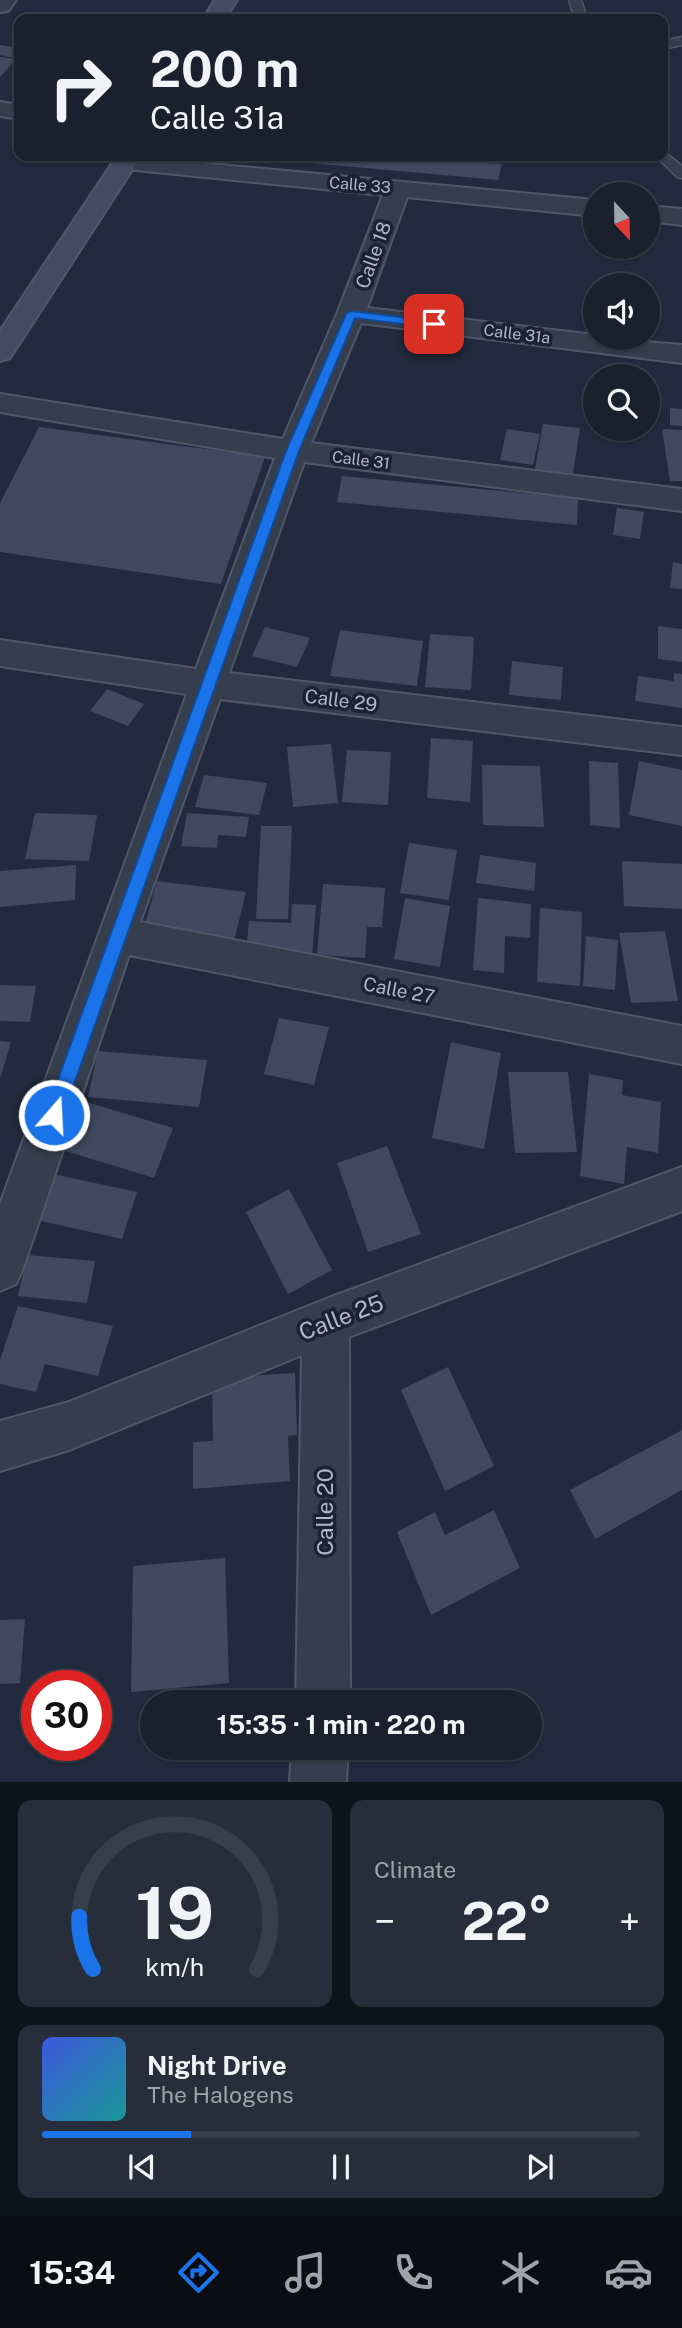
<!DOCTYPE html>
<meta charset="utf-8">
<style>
:root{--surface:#1a202e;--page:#272d3a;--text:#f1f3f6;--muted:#9fa3aa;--line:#383e4a;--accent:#1a73e8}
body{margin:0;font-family:"Public Sans",sans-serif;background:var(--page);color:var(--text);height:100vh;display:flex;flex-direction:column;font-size:26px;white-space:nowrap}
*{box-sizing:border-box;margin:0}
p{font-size:23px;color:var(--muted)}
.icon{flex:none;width:38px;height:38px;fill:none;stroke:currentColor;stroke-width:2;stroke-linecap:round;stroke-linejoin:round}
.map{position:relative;height:1782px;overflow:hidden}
.side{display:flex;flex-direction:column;gap:18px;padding:18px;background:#0e1219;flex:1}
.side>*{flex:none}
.hud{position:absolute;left:14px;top:14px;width:654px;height:147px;border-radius:14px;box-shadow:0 2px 5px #0004,0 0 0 2px var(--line);background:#1a202e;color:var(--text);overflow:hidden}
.needle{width:46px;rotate:158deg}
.buttons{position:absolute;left:583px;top:182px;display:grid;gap:14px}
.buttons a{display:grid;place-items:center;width:77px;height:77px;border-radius:50%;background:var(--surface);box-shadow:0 2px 5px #0004,0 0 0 2px var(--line);font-size:35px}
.speed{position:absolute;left:21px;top:1670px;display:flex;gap:14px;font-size:35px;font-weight:700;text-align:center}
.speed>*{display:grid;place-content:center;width:91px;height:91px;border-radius:50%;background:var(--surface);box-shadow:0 2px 5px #0004,0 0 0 2px var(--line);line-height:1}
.speed .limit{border:10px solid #d22;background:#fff;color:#111}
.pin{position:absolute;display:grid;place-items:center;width:60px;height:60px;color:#fff;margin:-30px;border-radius:14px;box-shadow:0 4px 10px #0006}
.me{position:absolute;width:77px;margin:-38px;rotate:19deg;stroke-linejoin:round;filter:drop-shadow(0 0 5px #0008)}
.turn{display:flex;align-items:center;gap:24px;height:147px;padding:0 21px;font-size:32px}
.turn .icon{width:91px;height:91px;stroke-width:2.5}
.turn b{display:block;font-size:49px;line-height:60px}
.big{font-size:52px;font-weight:700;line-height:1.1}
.side .tile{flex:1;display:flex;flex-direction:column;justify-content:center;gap:10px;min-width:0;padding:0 24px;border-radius:14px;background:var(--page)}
.side .dial{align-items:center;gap:0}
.dial svg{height:182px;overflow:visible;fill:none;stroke:var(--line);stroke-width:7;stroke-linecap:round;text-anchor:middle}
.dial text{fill:var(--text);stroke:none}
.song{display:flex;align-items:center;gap:21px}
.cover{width:84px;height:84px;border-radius:10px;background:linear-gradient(135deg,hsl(230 70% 55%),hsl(180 70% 35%))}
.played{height:7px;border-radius:4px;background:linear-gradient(90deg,var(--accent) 25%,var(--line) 25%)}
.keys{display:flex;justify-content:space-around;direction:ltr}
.heat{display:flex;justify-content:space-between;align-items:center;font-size:38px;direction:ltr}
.side .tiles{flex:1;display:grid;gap:18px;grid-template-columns:1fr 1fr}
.tile:last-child{grid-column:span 2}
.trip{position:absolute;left:140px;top:1690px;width:402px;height:70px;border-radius:35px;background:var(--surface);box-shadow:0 2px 5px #0004,0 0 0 2px var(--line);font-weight:700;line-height:70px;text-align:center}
.dock{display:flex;height:112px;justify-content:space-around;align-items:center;background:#0a0d12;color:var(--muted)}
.dock .icon{width:49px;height:49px}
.dock .active{color:var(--accent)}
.dock b{font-size:32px;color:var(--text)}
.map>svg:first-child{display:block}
.building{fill:#41495f}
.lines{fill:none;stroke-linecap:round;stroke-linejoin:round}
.service-casing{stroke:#515768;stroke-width:3}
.minor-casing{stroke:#515768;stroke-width:4}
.secondary-casing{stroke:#515768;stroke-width:4}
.service{fill:#363d4d;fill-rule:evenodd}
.minor{fill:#363d4d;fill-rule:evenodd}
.secondary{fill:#444b60;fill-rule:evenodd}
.route{fill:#1a73e8;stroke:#114b97;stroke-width:2}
.labels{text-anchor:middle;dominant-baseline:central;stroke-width:7;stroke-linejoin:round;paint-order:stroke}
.far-street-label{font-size:16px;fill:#b2b7c8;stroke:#1b2232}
.street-label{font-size:19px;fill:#b2b7c8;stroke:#1b2232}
.near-street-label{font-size:23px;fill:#b2b7c8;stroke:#1b2232}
</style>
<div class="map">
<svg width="682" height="1782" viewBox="0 0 682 1782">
<rect width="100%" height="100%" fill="#222a3d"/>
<path class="building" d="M0 45 19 48V59L0 55Z
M0 57 16 59 0 77Z
M232 156H418L502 164 498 180Z
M670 408 682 409V426L670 425Z
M543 424 580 428 573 474 535 469Z
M39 427 265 457 221 584 0 552V503Z
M507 429 540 434 533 465 500 460Z
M662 429 682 430V481H670Z
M342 476 578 498 577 525 337 502Z
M617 508 644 512 640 539 613 535Z
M673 562 682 564V589L670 588Z
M658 626 682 629V662L658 659Z
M265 627 310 638 297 667 252 656Z
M340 630 423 641 417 686 330 676Z
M430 634 474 637 471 690 425 687Z
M512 661 563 667 561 700 509 695Z
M674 673 682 674V708L635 701 638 676 674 681Z
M107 689 144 704 128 726 90 711Z
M431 738 473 741 470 802 427 798Z
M331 744 338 803 293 807 287 747Z
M347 750 391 752 388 805 342 802Z
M589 761 618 763 620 828 590 825Z
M639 761 682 770V826L629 815Z
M482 765 540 766 544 827 483 825Z
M204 775 267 783 259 815 195 807Z
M35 813 97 815 89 861 25 859Z
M187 813 249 817 246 837 218 835 217 848 181 846Z
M261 826H292L288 919H256Z
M409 843 457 850 449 900 400 893Z
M480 855 536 863 534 891 476 883Z
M622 861 682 864V909L624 906Z
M76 865 75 900 0 907V871Z
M157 881 246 892 233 946 142 935Z
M323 884 385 888 382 927H367L365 958 317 955Z
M405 898 450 906 440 967 394 959Z
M478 898 531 904 530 938 505 936 504 973 473 970Z
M292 904 316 905 312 956 246 953 249 921 291 923Z
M540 908 582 912 580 986 537 982Z
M665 931 678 1001 631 1003 619 933Z
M586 936 618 940 615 990 583 986Z
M0 985 36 986 30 1022 0 1021Z
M279 1018 329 1027 314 1085 264 1074Z
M0 1041 11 1042 1 1076H0Z
M451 1042 501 1053 484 1149 432 1138Z
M98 1051 207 1060 199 1107 88 1097Z
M508 1072H568L577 1152 515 1153Z
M589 1074 623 1080 622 1095 661 1102 658 1153 627 1147 624 1184 580 1176Z
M80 1100 173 1128 154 1178 59 1149Z
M387 1146 421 1234 368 1252 337 1163Z
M53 1174 137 1192 122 1239 37 1220Z
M289 1189 332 1270 288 1294 246 1212Z
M27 1255 95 1261 87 1303 18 1296Z
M18 1306 113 1326 98 1376 45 1364 36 1392 0 1384V1360Z
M448 1367 494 1466 445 1491 401 1390Z
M295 1373 297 1435 288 1436 290 1481 193 1489V1442L213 1441 212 1378Z
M682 1430V1490L595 1539 570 1490Z
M494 1510 520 1568 431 1615 397 1532 435 1512 445 1535Z
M225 1558 229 1683 131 1692 133 1566Z
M25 1619 20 1683 0 1684V1620Z"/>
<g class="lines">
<defs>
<path id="service" d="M569 0H581L587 19H575Z
M682 37V45L663 49V41Z
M663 151 682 166V178L677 177 656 156H663Z"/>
<path id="minor" d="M0 0H16L8 11 0 12Z
M0 102 19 105V119L0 116Z
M125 156 595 200V216L407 197 367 308 595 335V338L682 345V363L361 323 311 443 682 489V511L304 462 229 673 682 727V755L220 699 140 922 682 1026V1064L129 955 23 1268 16 1284 0 1291V1204L187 694 0 666V640L196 669 275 458 0 412V394L283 439 337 314 383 195 116 168 113 163 116 158Z
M648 206 682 209V225L648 221Z
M682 1167V1211L349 1337 350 1703H296L302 1355 69 1450 0 1471V1421L69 1402 326 1299Z
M292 1748H348L346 1782H290Z"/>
<path id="secondary" d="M215 0H237L225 19H203Z
M117 156H141L10 358 0 361V331Z"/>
</defs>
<use href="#service" class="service-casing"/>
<use href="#minor" class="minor-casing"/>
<use href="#secondary" class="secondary-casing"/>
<use href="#service" class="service"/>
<use href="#minor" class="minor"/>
<use href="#secondary" class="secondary"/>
</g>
<path class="route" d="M351 311 434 321 440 324 434 328 355 318 299 451 63 1115 60 1121 54 1123 47 1121 45 1115 286 451 346 314Z"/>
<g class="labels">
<g class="far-street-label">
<text transform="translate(360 185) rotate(5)">Calle 33</text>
<text transform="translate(517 334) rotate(7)">Calle 31a</text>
<text transform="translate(361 460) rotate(7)">Calle 31</text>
</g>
<g class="street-label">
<text transform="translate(373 255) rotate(-70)">Calle 18</text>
<text transform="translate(341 700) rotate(7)">Calle 29</text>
<text transform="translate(399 990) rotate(11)">Calle 27</text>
</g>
<g class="near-street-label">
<text transform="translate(341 1317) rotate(-21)">Calle 25</text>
<text transform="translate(324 1512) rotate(-90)">Calle 20</text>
</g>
</g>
</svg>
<div class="buttons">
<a><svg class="needle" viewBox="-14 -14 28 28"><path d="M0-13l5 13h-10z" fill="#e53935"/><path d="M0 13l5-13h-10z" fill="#9fa3aa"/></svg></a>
<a><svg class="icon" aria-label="sound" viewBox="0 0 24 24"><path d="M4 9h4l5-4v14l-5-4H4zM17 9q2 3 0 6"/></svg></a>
<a><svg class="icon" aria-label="search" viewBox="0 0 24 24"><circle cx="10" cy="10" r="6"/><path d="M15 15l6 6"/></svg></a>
</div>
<div class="speed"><div class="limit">30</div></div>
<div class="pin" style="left:434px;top:324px;background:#d93025"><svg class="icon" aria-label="arrive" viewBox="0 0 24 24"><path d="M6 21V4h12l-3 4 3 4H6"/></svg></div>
<svg class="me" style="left:54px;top:1115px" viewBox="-20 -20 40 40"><circle r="17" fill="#1a73e8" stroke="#fff" stroke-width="3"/><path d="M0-11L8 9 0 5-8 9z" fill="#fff"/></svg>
<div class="trip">15:35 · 1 min · 220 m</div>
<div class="hud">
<div class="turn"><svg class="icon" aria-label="right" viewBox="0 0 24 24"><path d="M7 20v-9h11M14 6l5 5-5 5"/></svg><div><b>200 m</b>Calle 31a</div></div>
</div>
</div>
<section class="side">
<div class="tiles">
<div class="tile dial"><svg viewBox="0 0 100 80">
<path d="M14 69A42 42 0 1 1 86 69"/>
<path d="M14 69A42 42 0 0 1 8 46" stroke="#1a73e8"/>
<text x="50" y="56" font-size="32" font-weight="700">19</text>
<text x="50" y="72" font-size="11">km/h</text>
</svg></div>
<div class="tile"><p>Climate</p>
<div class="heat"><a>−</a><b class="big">22°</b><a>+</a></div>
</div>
<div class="tile">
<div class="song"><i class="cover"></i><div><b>Night Drive</b><p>The Halogens</p></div></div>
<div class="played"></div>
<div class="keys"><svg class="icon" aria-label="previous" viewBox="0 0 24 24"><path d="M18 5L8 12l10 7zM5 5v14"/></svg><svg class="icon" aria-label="pause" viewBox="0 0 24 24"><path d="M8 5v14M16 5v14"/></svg><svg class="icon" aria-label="next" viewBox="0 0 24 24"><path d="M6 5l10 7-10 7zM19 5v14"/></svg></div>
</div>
</div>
</section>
<nav class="dock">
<b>15:34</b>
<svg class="icon active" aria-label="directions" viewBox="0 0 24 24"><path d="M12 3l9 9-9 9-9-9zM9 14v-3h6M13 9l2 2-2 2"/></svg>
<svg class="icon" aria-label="music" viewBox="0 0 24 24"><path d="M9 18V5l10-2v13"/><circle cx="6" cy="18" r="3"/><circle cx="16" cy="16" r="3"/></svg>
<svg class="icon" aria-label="phone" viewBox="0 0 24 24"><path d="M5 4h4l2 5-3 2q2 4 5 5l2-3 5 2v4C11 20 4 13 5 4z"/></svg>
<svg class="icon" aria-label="climate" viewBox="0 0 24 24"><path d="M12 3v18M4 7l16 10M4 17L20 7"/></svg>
<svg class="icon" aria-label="car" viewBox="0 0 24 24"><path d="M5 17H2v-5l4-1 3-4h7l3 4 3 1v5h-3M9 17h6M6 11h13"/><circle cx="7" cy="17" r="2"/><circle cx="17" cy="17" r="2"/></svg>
</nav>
